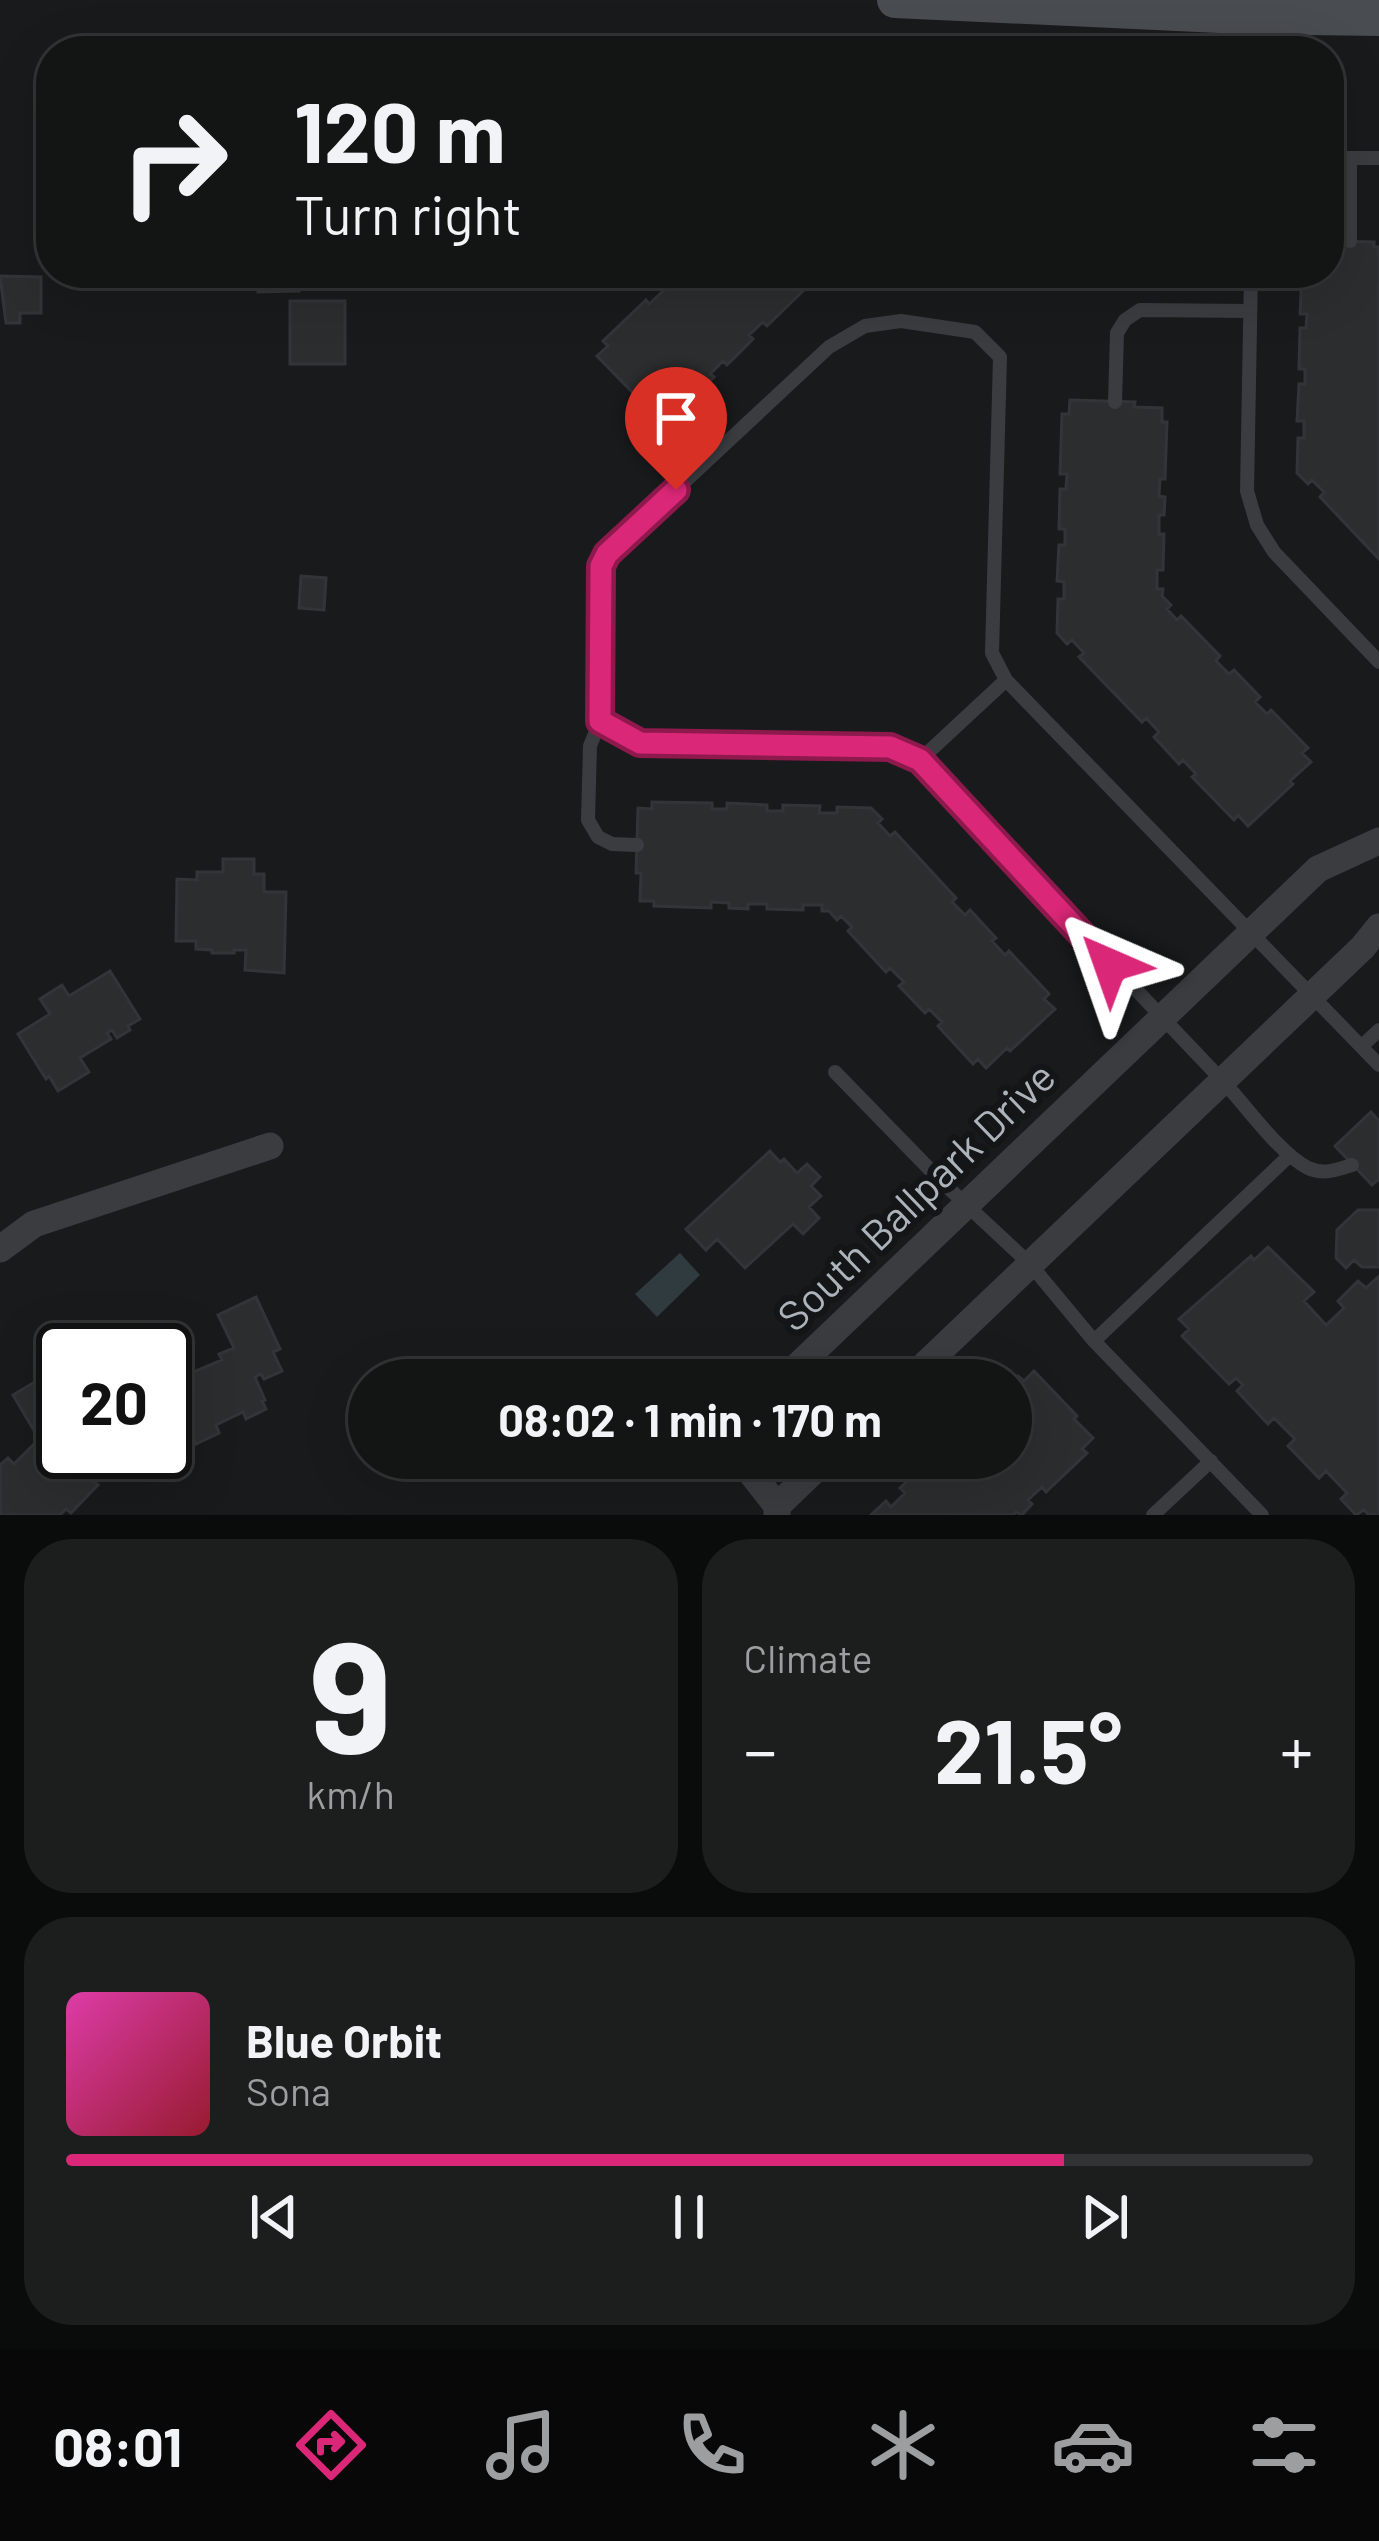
<!DOCTYPE html>
<meta charset="utf-8">
<style>
:root{--surface:#131414;--page:#1c1d1d;--text:#f1f3f6;--muted:#9d9ea0;--line:#323334;--accent:#db2777}
body{margin:0;font-family:Barlow,sans-serif;background:var(--page);color:var(--text);height:100vh;display:flex;flex-direction:column;font-size:45px;white-space:nowrap}
*{box-sizing:border-box;margin:0}
p{font-size:39px;color:var(--muted)}
.icon{flex:none;width:66px;height:66px;fill:none;stroke:currentColor;stroke-width:2;stroke-linecap:round;stroke-linejoin:round}
.map{position:relative;height:1515px;overflow:hidden}
.side{display:flex;flex-direction:column;gap:24px;padding:24px;background:#0a0b0b;flex:1}
.side>*{flex:none}
.banner{position:absolute;left:36px;top:36px;width:1308px;height:252px;border-radius:48px;box-shadow:0 12px 48px #0002,0 0 0 3px var(--line);background:#131414;color:var(--text);overflow:hidden}
.speed{position:absolute;left:36px;top:1323px;display:flex;gap:24px;font-size:60px;font-weight:700;text-align:center}
.speed>*{display:grid;place-content:center;width:156px;height:156px;border-radius:50%;background:var(--surface);box-shadow:0 12px 48px #0002,0 0 0 3px var(--line);line-height:1}
.speed .limit{border:6px solid #111;border-radius:18px;background:#fff;color:#111}
.pin{position:absolute;display:grid;place-items:center;width:102px;height:102px;color:#fff;margin:-123px -51px;border-radius:50% 50% 50% 0;rotate:-45deg;box-shadow:0 0 12px #0007}
.pin .icon{rotate:45deg}
.me{position:absolute;width:132px;margin:-66px;rotate:317deg;stroke-linejoin:round;filter:drop-shadow(0 0 9px #0008)}
.turn{display:flex;align-items:center;gap:42px;height:252px;padding:0 60px;font-size:54px}
.turn .icon{width:156px;height:156px;stroke-width:2.5}
.turn b{display:block;font-size:84px;line-height:102px}
.big{font-size:90px;font-weight:700;line-height:1.1}
.side .widget{flex:1;display:flex;flex-direction:column;justify-content:center;gap:18px;min-width:0;padding:0 42px;border-radius:48px;background:var(--page)}
.side .dial{align-items:center;gap:0}
.dial b{font-size:156px;line-height:1}
.song{display:flex;align-items:center;gap:36px}
.cover{width:144px;height:144px;border-radius:18px;background:linear-gradient(135deg,hsl(320 70% 55%),hsl(350 70% 35%))}
.played{height:12px;border-radius:6px;background:linear-gradient(90deg,var(--accent) 80%,var(--line) 80%)}
.keys{display:flex;justify-content:space-around;direction:ltr}
.heat{display:flex;justify-content:space-between;align-items:center;font-size:66px;direction:ltr}
.side .tiles{flex:1;display:grid;gap:24px;grid-template-columns:1fr 1fr}
.widget:last-child{grid-column:span 2}
.trip{position:absolute;left:348px;top:1359px;width:684px;height:120px;border-radius:60px;background:var(--surface);box-shadow:0 12px 48px #0002,0 0 0 3px var(--line);font-weight:700;line-height:120px;text-align:center}
.tab-bar{display:flex;height:192px;justify-content:space-around;align-items:center;background:#080808;color:var(--muted)}
.tab-bar .icon{width:84px;height:84px}
.tab-bar .selected{color:var(--accent)}
.tab-bar b{font-size:54px;color:var(--text)}
.map>svg:first-child{display:block}
.water{fill:#303b3f}
.building{fill:#2c2d2f;stroke:#333437;stroke-width:3}
.lines{fill:none;stroke-linecap:round;stroke-linejoin:round}
.service{stroke:#3a3c40;stroke-width:14}
.minor{stroke:#3a3c40;stroke-width:27}
.secondary{stroke:#494c50;stroke-width:36}
.route-casing{stroke:#8e194d;stroke-width:30}
.route{stroke:#db2777;stroke-width:21}
.labels{text-anchor:middle;dominant-baseline:central;stroke-width:12;stroke-linejoin:round;paint-order:stroke}
.street-label{font-size:42px;fill:#acb3ba;stroke:#141516}
</style>
<div class="map">
<svg width="1379" height="1515" viewBox="0 0 1379 1515">
<rect width="100%" height="100%" fill="#191a1b"/>
<path class="water" d="M680 1253 700 1275 657 1317 635 1294Z"/>
<path class="building" d="M1329 241 1374 242V247H1379V559L1320 497 1324 492 1312 480 1308 484 1297 473 1298 438H1304V421H1297L1299 384H1305V369H1299L1300 328H1306L1307 314H1300L1302 273H1329Z
M238 273H299V291L258 292V284H239Z
M673 273H813L803 283 807 287 767 326 763 322 749 335 753 339 727 365 723 361 710 374 714 377 676 414 671 409 663 417 643 397 640 400 597 356 608 346 603 341 646 300 649 304 663 291 659 287Z
M0 276 41 277V313H20V323H6Z
M290 301H345V364H290Z
M1070 400 1135 402 1134 407 1162 408V422H1167L1165 479H1160L1159 496 1165 497 1164 515H1159V534H1164L1163 570H1157V589H1163L1162 596 1171 605 1167 609 1177 620 1181 616 1220 656 1216 661 1229 674 1234 670 1260 697 1255 702 1267 714 1271 710 1308 748 1302 753 1311 762 1290 781 1293 784 1248 826 1238 815 1234 820 1192 777 1196 774 1183 760 1179 764 1154 737 1159 732 1146 718 1142 722 1079 657 1084 653 1072 640 1067 644 1057 633 1058 599H1064V582L1057 581 1059 545H1065V529H1059L1060 489H1066L1067 474H1060L1062 414H1069Z
M301 576 326 578 324 610 299 608Z
M652 802 712 803V809H727V803L767 805V811H783V805L820 806 819 813H837V807L871 808 882 819 878 823 890 836 895 832 956 898 952 902 965 915 970 910 996 938 992 941 1005 955 1009 951 1049 994 1044 999 1055 1009 1010 1051 1007 1048 986 1068 978 1059 973 1064 938 1026 942 1022 929 1009 925 1013 899 986 904 982 890 968 886 972 848 931 852 927 841 916 837 920 829 911H822V905H803V910L767 909V904H748V909L729 908V903L711 902V908L654 906V901H640L641 873H636L638 808 652 809Z
M223 859H254V874H264V892H286L284 973 245 970 246 950H234V953H212V950L196 949V941H176L177 879 197 880V872H223Z
M110 971 140 1019 128 1026 130 1030 117 1038 112 1030 107 1033 111 1039 80 1058 89 1072 58 1091 49 1076 46 1079 18 1034 50 1014 40 999 62 985 69 996Z
M1371 1112 1379 1121V1179L1372 1185 1335 1146Z
M770 1151 780 1162 784 1159 797 1173 807 1164 820 1177 811 1186 821 1196 809 1207 819 1218 803 1234 793 1224 745 1268 717 1239 706 1250 686 1229Z
M1358 1210H1379V1267H1362L1354 1260 1346 1268 1336 1258 1337 1230Z
M1268 1247 1314 1292 1304 1301 1326 1325 1344 1308 1338 1301 1358 1281 1366 1288 1379 1276V1515H1369L1364 1510 1356 1515 1341 1499 1347 1493 1326 1471 1319 1478 1288 1446 1295 1439 1274 1418 1268 1424 1237 1391 1243 1385 1236 1378 1229 1384 1182 1336 1189 1329 1179 1319 1251 1256 1254 1260Z
M256 1297 280 1349 273 1352 282 1371 264 1379 261 1374 255 1377 265 1400 262 1401 266 1409 246 1419 243 1412 216 1425 219 1433 196 1444 190 1431 178 1437 165 1409 170 1407 165 1396V1384L222 1360 219 1354 234 1348 218 1315Z
M1034 1371 1077 1416 1074 1419 1093 1438 1082 1449 1087 1453 1046 1492 1042 1487 1028 1500 1032 1504 1022 1515 1016 1512 1013 1515H871L886 1501 891 1507 905 1493 900 1488 924 1465 930 1471 943 1458H1011V1383L1018 1376 1024 1381Z
M45 1376 63 1406V1452H112L115 1458 93 1481 98 1485 71 1513 66 1509 60 1515H0V1465L8 1458 14 1464 39 1439 13 1395Z"/>
<g class="lines">
<path class="service" d="M1257 51V21
M1329 158H1379
M1350 241V158
M1251 273 1247 491 1257 525 1274 552 1379 662
M1115 402 1117 333 1125 320 1140 310 1250 311
M600 721 590 746 588 820 598 837 612 844 637 845
M920 760 1006 680
M1362 1046 1379 1030
M835 1072 942 1182 1030 1264 1094 1341 1262 1515
M1352 1165C1337 1170 1324 1175 1308 1168 1278 1153 1243 1101 1218 1076 1118 971 1018 866 920 760L890 747 640 743 600 721 601 566 607 554 829 347 865 326 901 321 975 332 1000 357 992 653 1006 680 1379 1065
M1094 1341 1290 1155
M1153 1515 1211 1461"/>
<path class="minor" d="M0 1249 34 1224 270 1146
M783 1380 1318 869 1379 841
M909 1380 1363 947 1379 927
M742 1458 745 1465 777 1506V1515
M777 1506 827 1458"/>
<path class="secondary" d="M895 0 1241 16 1379 18"/>
</g>
<g class="lines">
<defs>
<path id="route" d="M676 490 607 554 601 566 600 721 640 743 890 747 920 760 1110 965"/>
</defs>
<use href="#route" class="route-casing"/>
<use href="#route" class="route"/>
</g>
<g class="labels">
<g class="street-label">
<text transform="translate(915 1195) rotate(-44)">South Ballpark Drive</text>
</g>
</g>
</svg>
<div class="speed"><div class="limit">20</div></div>
<div class="pin" style="left:676px;top:490px;background:#d93025"><svg class="icon" aria-label="arrive" viewBox="0 0 24 24"><path d="M6 21V4h12l-3 4 3 4H6"/></svg></div>
<svg class="me" style="left:1110px;top:965px" viewBox="-20 -20 40 40"><path d="M0-17L14 15 0 8-14 15z" fill="#db2777" stroke="#fff" stroke-width="4"/></svg>
<div class="trip">08:02 · 1 min · 170 m</div>
<div class="banner">
<div class="turn"><svg class="icon" aria-label="right" viewBox="0 0 24 24"><path d="M7 20v-9h11M14 6l5 5-5 5"/></svg><div><b>120 m</b>Turn right</div></div>
</div>
</div>
<section class="side">
<div class="tiles">
<div class="widget dial"><b>9</b><p>km/h</p></div>
<div class="widget"><p>Climate</p>
<div class="heat"><a>−</a><b class="big">21.5°</b><a>+</a></div>
</div>
<div class="widget">
<div class="song"><i class="cover"></i><div><b>Blue Orbit</b><p>Sona</p></div></div>
<div class="played"></div>
<div class="keys"><svg class="icon" aria-label="previous" viewBox="0 0 24 24"><path d="M18 5L8 12l10 7zM5 5v14"/></svg><svg class="icon" aria-label="pause" viewBox="0 0 24 24"><path d="M8 5v14M16 5v14"/></svg><svg class="icon" aria-label="next" viewBox="0 0 24 24"><path d="M6 5l10 7-10 7zM19 5v14"/></svg></div>
</div>
</div>
</section>
<nav class="tab-bar">
<b>08:01</b>
<svg class="icon selected" aria-label="directions" viewBox="0 0 24 24"><path d="M12 3l9 9-9 9-9-9zM9 14v-3h6M13 9l2 2-2 2"/></svg>
<svg class="icon" aria-label="music" viewBox="0 0 24 24"><path d="M9 18V5l10-2v13"/><circle cx="6" cy="18" r="3"/><circle cx="16" cy="16" r="3"/></svg>
<svg class="icon" aria-label="phone" viewBox="0 0 24 24"><path d="M5 4h4l2 5-3 2q2 4 5 5l2-3 5 2v4C11 20 4 13 5 4z"/></svg>
<svg class="icon" aria-label="climate" viewBox="0 0 24 24"><path d="M12 3v18M4 7l16 10M4 17L20 7"/></svg>
<svg class="icon" aria-label="car" viewBox="0 0 24 24"><path d="M5 17H2v-5l4-1 3-4h7l3 4 3 1v5h-3M9 17h6M6 11h13"/><circle cx="7" cy="17" r="2"/><circle cx="17" cy="17" r="2"/></svg>
<svg class="icon" aria-label="filters" viewBox="0 0 24 24"><path d="M4 7h16M4 17h16"/><circle cx="9" cy="7" r="2"/><circle cx="15" cy="17" r="2"/></svg>
</nav>
